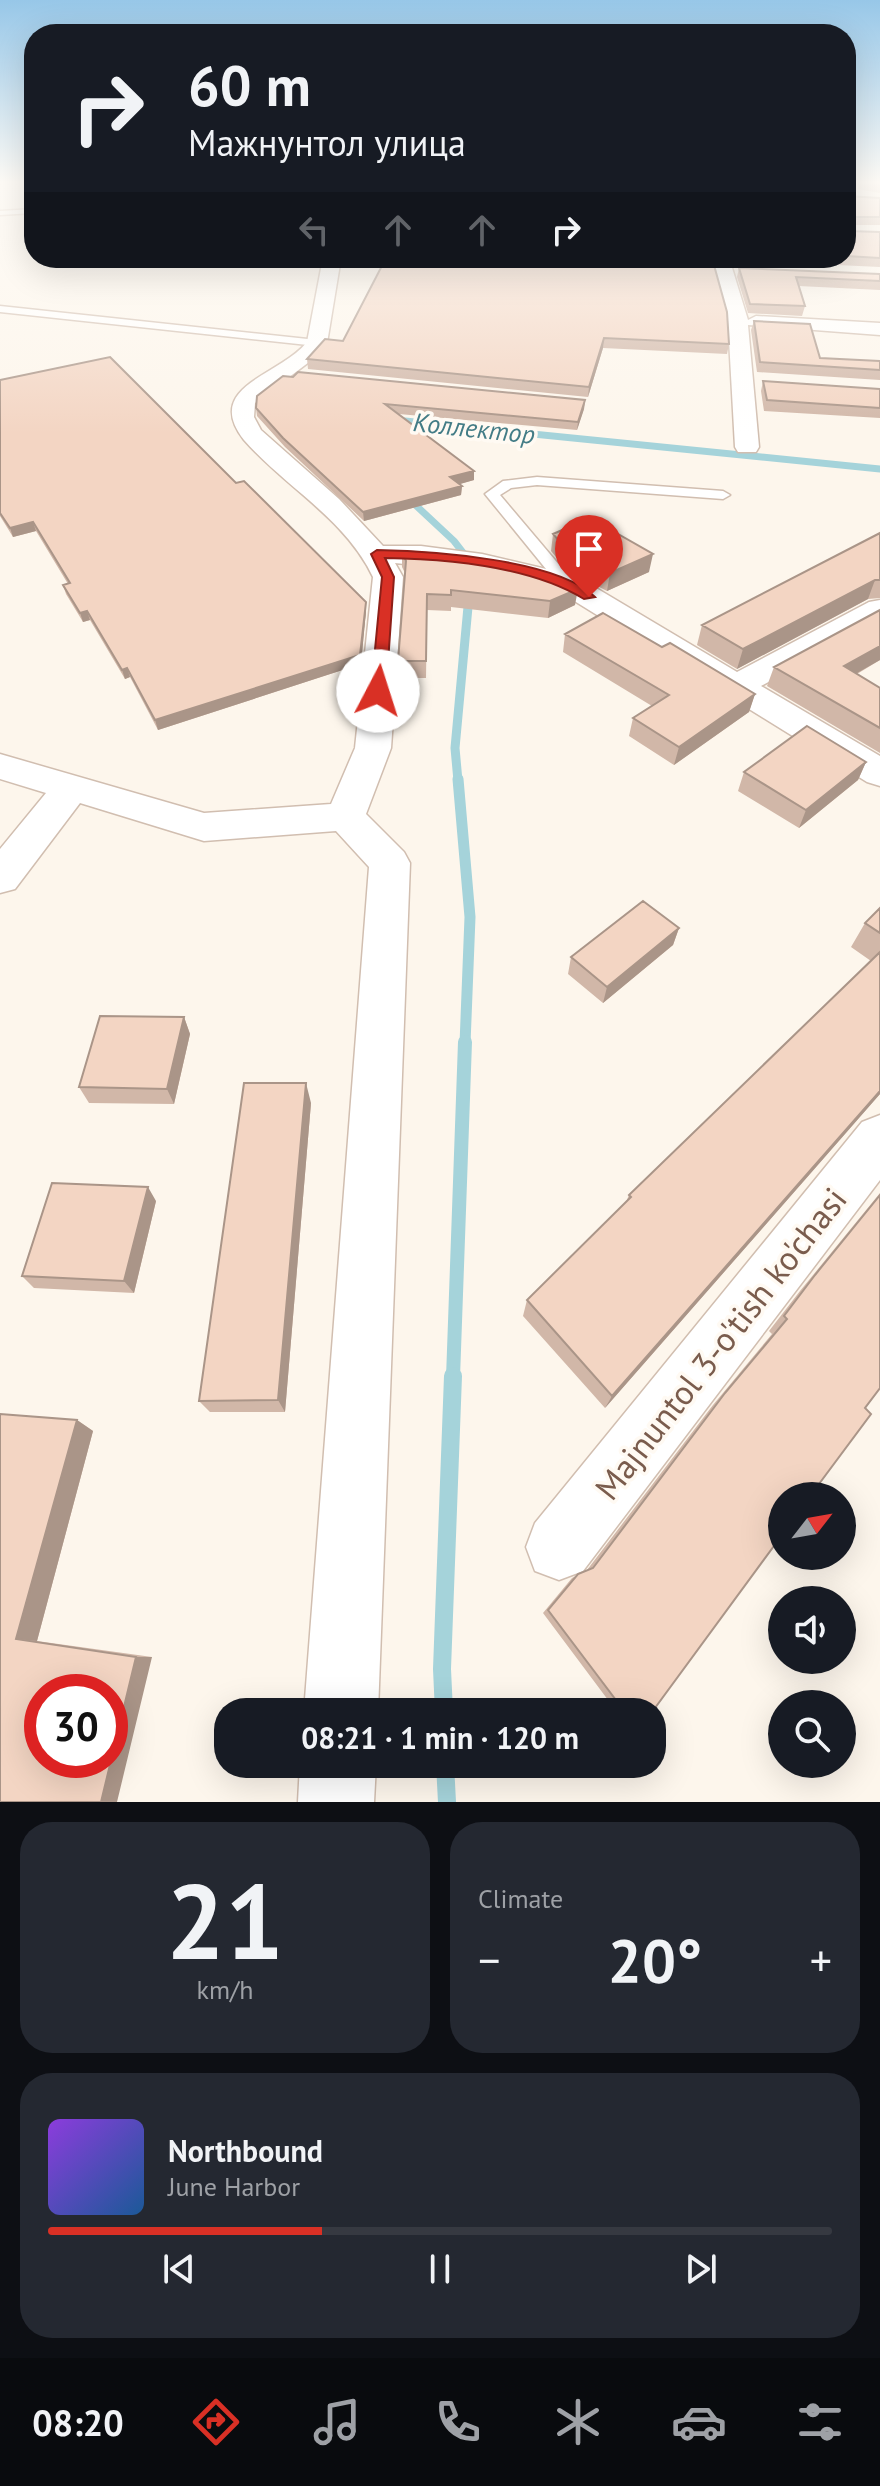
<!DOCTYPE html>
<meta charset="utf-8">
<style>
:root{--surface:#171b24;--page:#242831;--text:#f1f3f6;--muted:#9ea1a6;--line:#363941;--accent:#d93025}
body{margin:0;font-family:"PT Sans",sans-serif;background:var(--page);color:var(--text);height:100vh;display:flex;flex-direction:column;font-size:30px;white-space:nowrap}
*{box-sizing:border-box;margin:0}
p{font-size:26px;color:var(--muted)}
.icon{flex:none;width:44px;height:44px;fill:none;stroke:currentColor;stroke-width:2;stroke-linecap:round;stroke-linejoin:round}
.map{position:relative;height:1802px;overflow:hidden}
.details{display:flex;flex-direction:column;gap:20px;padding:20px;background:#0d0f14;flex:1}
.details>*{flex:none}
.top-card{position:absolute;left:24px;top:24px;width:832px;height:244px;border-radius:32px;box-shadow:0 8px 32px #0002;background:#171b24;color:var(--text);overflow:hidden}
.needle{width:52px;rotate:59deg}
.tools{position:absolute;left:768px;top:1482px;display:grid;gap:16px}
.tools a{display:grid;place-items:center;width:88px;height:88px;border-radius:50%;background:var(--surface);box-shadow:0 8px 32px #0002;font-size:40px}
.speed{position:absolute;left:24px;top:1674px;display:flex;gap:16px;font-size:40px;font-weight:700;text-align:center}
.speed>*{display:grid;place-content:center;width:104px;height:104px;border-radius:50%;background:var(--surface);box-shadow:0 8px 32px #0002;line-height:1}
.speed .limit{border:12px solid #d22;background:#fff;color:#111}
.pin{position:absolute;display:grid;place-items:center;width:68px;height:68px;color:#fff;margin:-82px -34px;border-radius:50% 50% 50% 0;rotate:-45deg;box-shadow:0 0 8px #0007}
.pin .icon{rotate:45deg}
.me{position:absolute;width:88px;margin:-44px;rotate:5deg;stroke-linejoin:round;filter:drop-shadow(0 0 6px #0008)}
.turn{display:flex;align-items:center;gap:28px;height:168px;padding:0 32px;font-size:36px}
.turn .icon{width:104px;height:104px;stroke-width:2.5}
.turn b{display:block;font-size:56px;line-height:68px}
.lanes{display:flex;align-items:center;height:76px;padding:0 32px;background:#0003;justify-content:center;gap:40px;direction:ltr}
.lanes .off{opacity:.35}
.big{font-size:60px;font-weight:600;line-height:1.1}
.details .widget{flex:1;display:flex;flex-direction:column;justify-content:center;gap:12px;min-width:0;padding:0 28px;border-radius:32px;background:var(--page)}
.details .dial{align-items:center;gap:0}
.dial b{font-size:104px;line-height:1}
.song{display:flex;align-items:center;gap:24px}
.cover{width:96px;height:96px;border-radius:12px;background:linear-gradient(135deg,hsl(270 70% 55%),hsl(210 70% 35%))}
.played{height:8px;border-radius:4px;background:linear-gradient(90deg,var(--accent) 35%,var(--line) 35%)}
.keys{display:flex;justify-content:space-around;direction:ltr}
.heat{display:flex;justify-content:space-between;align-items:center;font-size:44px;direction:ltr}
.details .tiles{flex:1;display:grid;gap:20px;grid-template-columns:1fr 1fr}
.widget:last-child{grid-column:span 2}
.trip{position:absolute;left:214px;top:1698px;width:452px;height:80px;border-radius:32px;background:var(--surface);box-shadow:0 8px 32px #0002;font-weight:600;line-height:80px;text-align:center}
.dock{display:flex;height:128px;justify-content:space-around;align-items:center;background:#090b0e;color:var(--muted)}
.dock .icon{width:56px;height:56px}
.dock .active{color:var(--accent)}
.dock b{font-size:36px;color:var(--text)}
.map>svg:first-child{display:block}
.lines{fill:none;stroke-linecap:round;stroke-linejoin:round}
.stream-far4{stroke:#a5d3da;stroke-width:7}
.stream-far3{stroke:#a5d3da;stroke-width:9}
.stream-far2{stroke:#a5d3da;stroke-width:11}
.stream-far1{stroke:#a5d3da;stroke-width:14}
.stream{stroke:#a5d3da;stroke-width:18}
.service-casing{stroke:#d1beb0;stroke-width:3}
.minor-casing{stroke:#d1beb0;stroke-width:3}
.service{fill:#fff;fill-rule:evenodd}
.minor{fill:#fff;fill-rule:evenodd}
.wall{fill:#d1b7a8}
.shaded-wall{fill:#aa9588}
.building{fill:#f3d5c3;stroke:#aa9588;stroke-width:2;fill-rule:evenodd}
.route{fill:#d93025;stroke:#8d1f18;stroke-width:2}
.labels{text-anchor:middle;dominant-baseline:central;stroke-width:7;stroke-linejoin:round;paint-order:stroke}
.far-water-label{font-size:26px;font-style:italic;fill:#437c86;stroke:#fffaf3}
.near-street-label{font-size:34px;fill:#7a5c4d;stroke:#fffaf3}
</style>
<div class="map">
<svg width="880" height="1802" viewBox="0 0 880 1802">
<rect width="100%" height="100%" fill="#fdf6ec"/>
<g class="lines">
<path class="stream-far4" d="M395 420 880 469
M409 499 454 541 471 563"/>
<path class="stream-far3" d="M458 781 455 748 469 596"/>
<path class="stream-far2" d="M458 779 470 917 465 1044"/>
<path class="stream-far1" d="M453 1378 465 1042"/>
<path class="stream" d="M444 1712 442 1669 453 1376
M445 1764 447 1802"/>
<defs>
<path id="service" d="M34 209V213L0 215V211Z
M0 306 317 340 322 343 317 346 0 312Z
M537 477 723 491 730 495 723 499 537 485 511 488 500 495 571 579V585H559L485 494 503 481Z"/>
<path id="minor" d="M323 258H341L327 343 317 356 255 403 254 417 261 430 339 499 383 546H421L482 554 576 576 737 672 869 602 880 600V621L761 686 880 756V786L867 782 555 589 482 572 395 563 403 577 391 748 366 814 404 852 410 863 378 1712H304L369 867 336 831 204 841 80 803 15 889 0 893V849L46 793 0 779V754L204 813 331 804 355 748 373 577C345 518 286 488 244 440 202 386 280 376 307 342Z
M711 258H729L748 320 756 316 880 323V335L748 325 759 447 756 452H738L735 447 728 321Z
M880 1115V1180L583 1571 559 1580 535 1571 526 1547 535 1523 862 1122Z
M300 1764H376L374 1802H298Z"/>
</defs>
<use href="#service" class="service-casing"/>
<use href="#minor" class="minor-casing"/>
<use href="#service" class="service"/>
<use href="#minor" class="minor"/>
</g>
<path class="wall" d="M860 182H880V193L858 189Z
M846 196 880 198V225H846Z
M846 229 848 231 880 232V267L732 260 731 258H846Z
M349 258H712L729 344 727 354 603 348 588 397 308 369 307 359 343 341 383 264 349 263Z
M739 268 880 274V290L799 286 805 306 802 316 748 313 737 277Z
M754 321 820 358 880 361V380L757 372 751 330Z
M0 380 236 483 366 602V611L361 664 158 730 130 677 125 679 90 620 83 622 66 594 63 585 68 584 36 531 13 537 0 516Z
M763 381 880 389V418L764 411 761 391Z
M585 400 584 409 577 430 399 414 474 471V480L459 484 462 486 461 495 364 521 285 447 257 416 256 408Z
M880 533V598L868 599 737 669 697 645 702 625Z
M553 534 649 572 607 591 568 571 551 551Z
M402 551 428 559 575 605 548 618 451 607V611L427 610 426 678H399L398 661 405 573 402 567Z
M880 610V660L857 674 880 688V753L767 686 774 667Z
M565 634 662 647 755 694 749 712 674 765 629 736 633 718 652 706 563 652Z
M866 762 858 780 799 828 738 791 744 772Z
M880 908V1094L605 1408 523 1316 527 1300 626 1202 629 1195 871 961 851 947 865 923Z
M679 928 673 945 603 1003 568 974 571 957Z
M184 1017 190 1034 174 1104 89 1103 79 1087Z
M311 1103 285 1412H210L199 1401Z
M880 1193V1388L652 1712H617L543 1613 572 1578 587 1570 713 1405 772 1334 769 1331 800 1291Z
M156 1201 134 1293 34 1288 22 1276Z
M0 1414 77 1420 93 1431 37 1641 152 1657 0 1802Z"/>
<path class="shaded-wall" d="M604 338 603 348 588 397 589 387Z
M585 400 584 409 577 430 578 422Z
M474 471V480L450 487V477Z
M462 486 461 495 364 521 363 512Z
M33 522 36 531 13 537 10 528Z
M653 554 649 572 607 591 610 573Z
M875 580 868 599 737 669 743 649Z
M578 589 575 605 548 618 550 601Z
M366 602V611L361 664 158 730 155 720Z
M87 611 90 620 83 622 80 613Z
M880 646V660L836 685 844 666Z
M127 668 130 677 125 679 122 670Z
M755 694 749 712 674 765 679 747Z
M866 762 858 780 799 828 806 810Z
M679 928 673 945 603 1003 607 987Z
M184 1017 190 1034 174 1104 167 1089Z
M306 1083 311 1103 285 1412 278 1400Z
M880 1091V1094L605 1408 612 1396Z
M148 1187 156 1201 134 1293 124 1281Z
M77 1420 93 1431 37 1641 16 1639Z
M136 1657H152L117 1802H101Z"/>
<path class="building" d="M846 196 880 198V217H846V220Z
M846 229 848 231 880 232V258L846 256Z
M386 258H712L727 312 729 344 604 338 589 387 307 359 325 339 343 341Z
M739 268 880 274V281L796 277 805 306 750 304Z
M754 321 810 324 820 358 880 361V370L760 362Z
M110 357 236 483 244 481 366 602 360 655 155 720 127 668 122 670 87 611 80 613 63 585 70 583 33 522 10 528 0 513V380Z
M298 372 585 400 578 422 385 404 474 471 450 477 462 486 363 512 283 438 256 408 257 396 283 376 293 377Z
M763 381 880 389V408L767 400Z
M590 518 653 554 610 573 570 554 553 534Z
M880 533V580H875L743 649 702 625Z
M402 551 428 553V559L497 562 556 576 578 589 550 601 451 590V595L427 594 426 661H398L406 561Z
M880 610V646L844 666 880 688V728L774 667Z
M603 613 662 647 670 643 755 694 679 747 633 718 669 695 565 634Z
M807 726 866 762 806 810 744 772Z
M643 901 679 928 607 987 571 957Z
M880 908V933L865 923Z
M880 952V1091L612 1396 527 1300 631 1197 629 1195Z
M100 1016 184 1017 167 1089 79 1087Z
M244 1083H306L278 1400 199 1401Z
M52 1183 148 1187 124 1281 22 1276Z
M880 1195V1388L865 1408 871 1414 810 1496H782V1535L652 1712H625L548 1610 578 1574 593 1568 725 1393 787 1319 784 1316 815 1275Z
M0 1414 77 1420 16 1639 136 1657 101 1802H0ZM42 1692H110V1760H42Z"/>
<linearGradient id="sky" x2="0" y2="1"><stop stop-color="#97c7e8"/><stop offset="0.42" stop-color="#fefbf6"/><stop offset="1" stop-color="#fefbf6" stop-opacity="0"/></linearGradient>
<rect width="880" height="434" fill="url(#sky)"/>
<path class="route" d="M377 550C430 551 557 559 595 597L584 599C530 566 448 559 385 558L394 577 386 691 378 696 371 691 382 577 371 554Z"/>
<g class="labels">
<g class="far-water-label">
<text transform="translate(474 428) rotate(6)">Коллектор</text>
</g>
<g class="near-street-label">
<text transform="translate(720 1343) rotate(-52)">Majnuntol 3-o'tish ko'chasi</text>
</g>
</g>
</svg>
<div class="tools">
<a><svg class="needle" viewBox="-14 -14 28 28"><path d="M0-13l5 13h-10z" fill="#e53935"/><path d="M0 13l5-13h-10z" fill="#9ea1a6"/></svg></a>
<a><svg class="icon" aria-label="sound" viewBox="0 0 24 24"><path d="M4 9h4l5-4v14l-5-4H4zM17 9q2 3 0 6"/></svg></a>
<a><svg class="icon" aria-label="search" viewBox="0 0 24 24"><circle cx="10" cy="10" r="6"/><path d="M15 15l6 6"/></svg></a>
</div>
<div class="speed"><div class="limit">30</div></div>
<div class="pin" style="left:589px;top:597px;background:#d93025"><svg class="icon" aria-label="arrive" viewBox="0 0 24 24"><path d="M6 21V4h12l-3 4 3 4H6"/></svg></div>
<svg class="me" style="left:378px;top:691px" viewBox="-20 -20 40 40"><circle r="19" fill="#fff"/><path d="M0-13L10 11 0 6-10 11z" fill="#d93025"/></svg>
<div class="trip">08:21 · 1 min · 120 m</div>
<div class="top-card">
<div class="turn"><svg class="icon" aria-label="right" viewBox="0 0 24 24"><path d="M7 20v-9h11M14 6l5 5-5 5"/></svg><div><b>60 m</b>Мажнунтол улица</div></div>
<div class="lanes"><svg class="icon off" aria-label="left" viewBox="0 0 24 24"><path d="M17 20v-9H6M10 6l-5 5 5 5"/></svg><svg class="icon off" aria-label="ahead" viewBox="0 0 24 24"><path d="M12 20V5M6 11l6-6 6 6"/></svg><svg class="icon off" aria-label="ahead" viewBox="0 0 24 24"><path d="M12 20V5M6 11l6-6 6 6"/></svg><svg class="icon" aria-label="right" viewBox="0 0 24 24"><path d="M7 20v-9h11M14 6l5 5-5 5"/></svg></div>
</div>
</div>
<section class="details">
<div class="tiles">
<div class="widget dial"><b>21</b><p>km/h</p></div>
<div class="widget"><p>Climate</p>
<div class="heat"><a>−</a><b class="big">20°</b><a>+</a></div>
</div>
<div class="widget">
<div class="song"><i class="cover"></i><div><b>Northbound</b><p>June Harbor</p></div></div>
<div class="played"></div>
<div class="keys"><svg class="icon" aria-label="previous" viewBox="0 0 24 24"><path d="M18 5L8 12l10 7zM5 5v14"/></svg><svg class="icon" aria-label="pause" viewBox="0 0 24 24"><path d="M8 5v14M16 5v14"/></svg><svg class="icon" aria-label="next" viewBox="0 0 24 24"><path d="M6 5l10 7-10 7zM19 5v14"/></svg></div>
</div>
</div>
</section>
<nav class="dock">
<b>08:20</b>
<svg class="icon active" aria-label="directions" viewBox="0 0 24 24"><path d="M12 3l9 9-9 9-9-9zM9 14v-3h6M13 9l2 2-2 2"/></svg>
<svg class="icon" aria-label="music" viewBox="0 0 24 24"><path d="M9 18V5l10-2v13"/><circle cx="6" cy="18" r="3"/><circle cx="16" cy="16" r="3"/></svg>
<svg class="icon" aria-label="phone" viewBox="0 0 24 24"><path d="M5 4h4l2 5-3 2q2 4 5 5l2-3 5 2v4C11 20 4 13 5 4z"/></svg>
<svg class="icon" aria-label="climate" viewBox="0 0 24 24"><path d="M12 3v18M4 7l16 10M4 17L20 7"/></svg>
<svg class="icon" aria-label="car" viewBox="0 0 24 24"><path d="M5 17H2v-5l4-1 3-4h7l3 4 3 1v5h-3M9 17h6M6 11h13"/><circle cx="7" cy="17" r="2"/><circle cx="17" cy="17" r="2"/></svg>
<svg class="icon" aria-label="filters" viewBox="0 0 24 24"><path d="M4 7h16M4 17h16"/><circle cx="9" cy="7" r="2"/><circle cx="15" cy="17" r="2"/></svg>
</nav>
